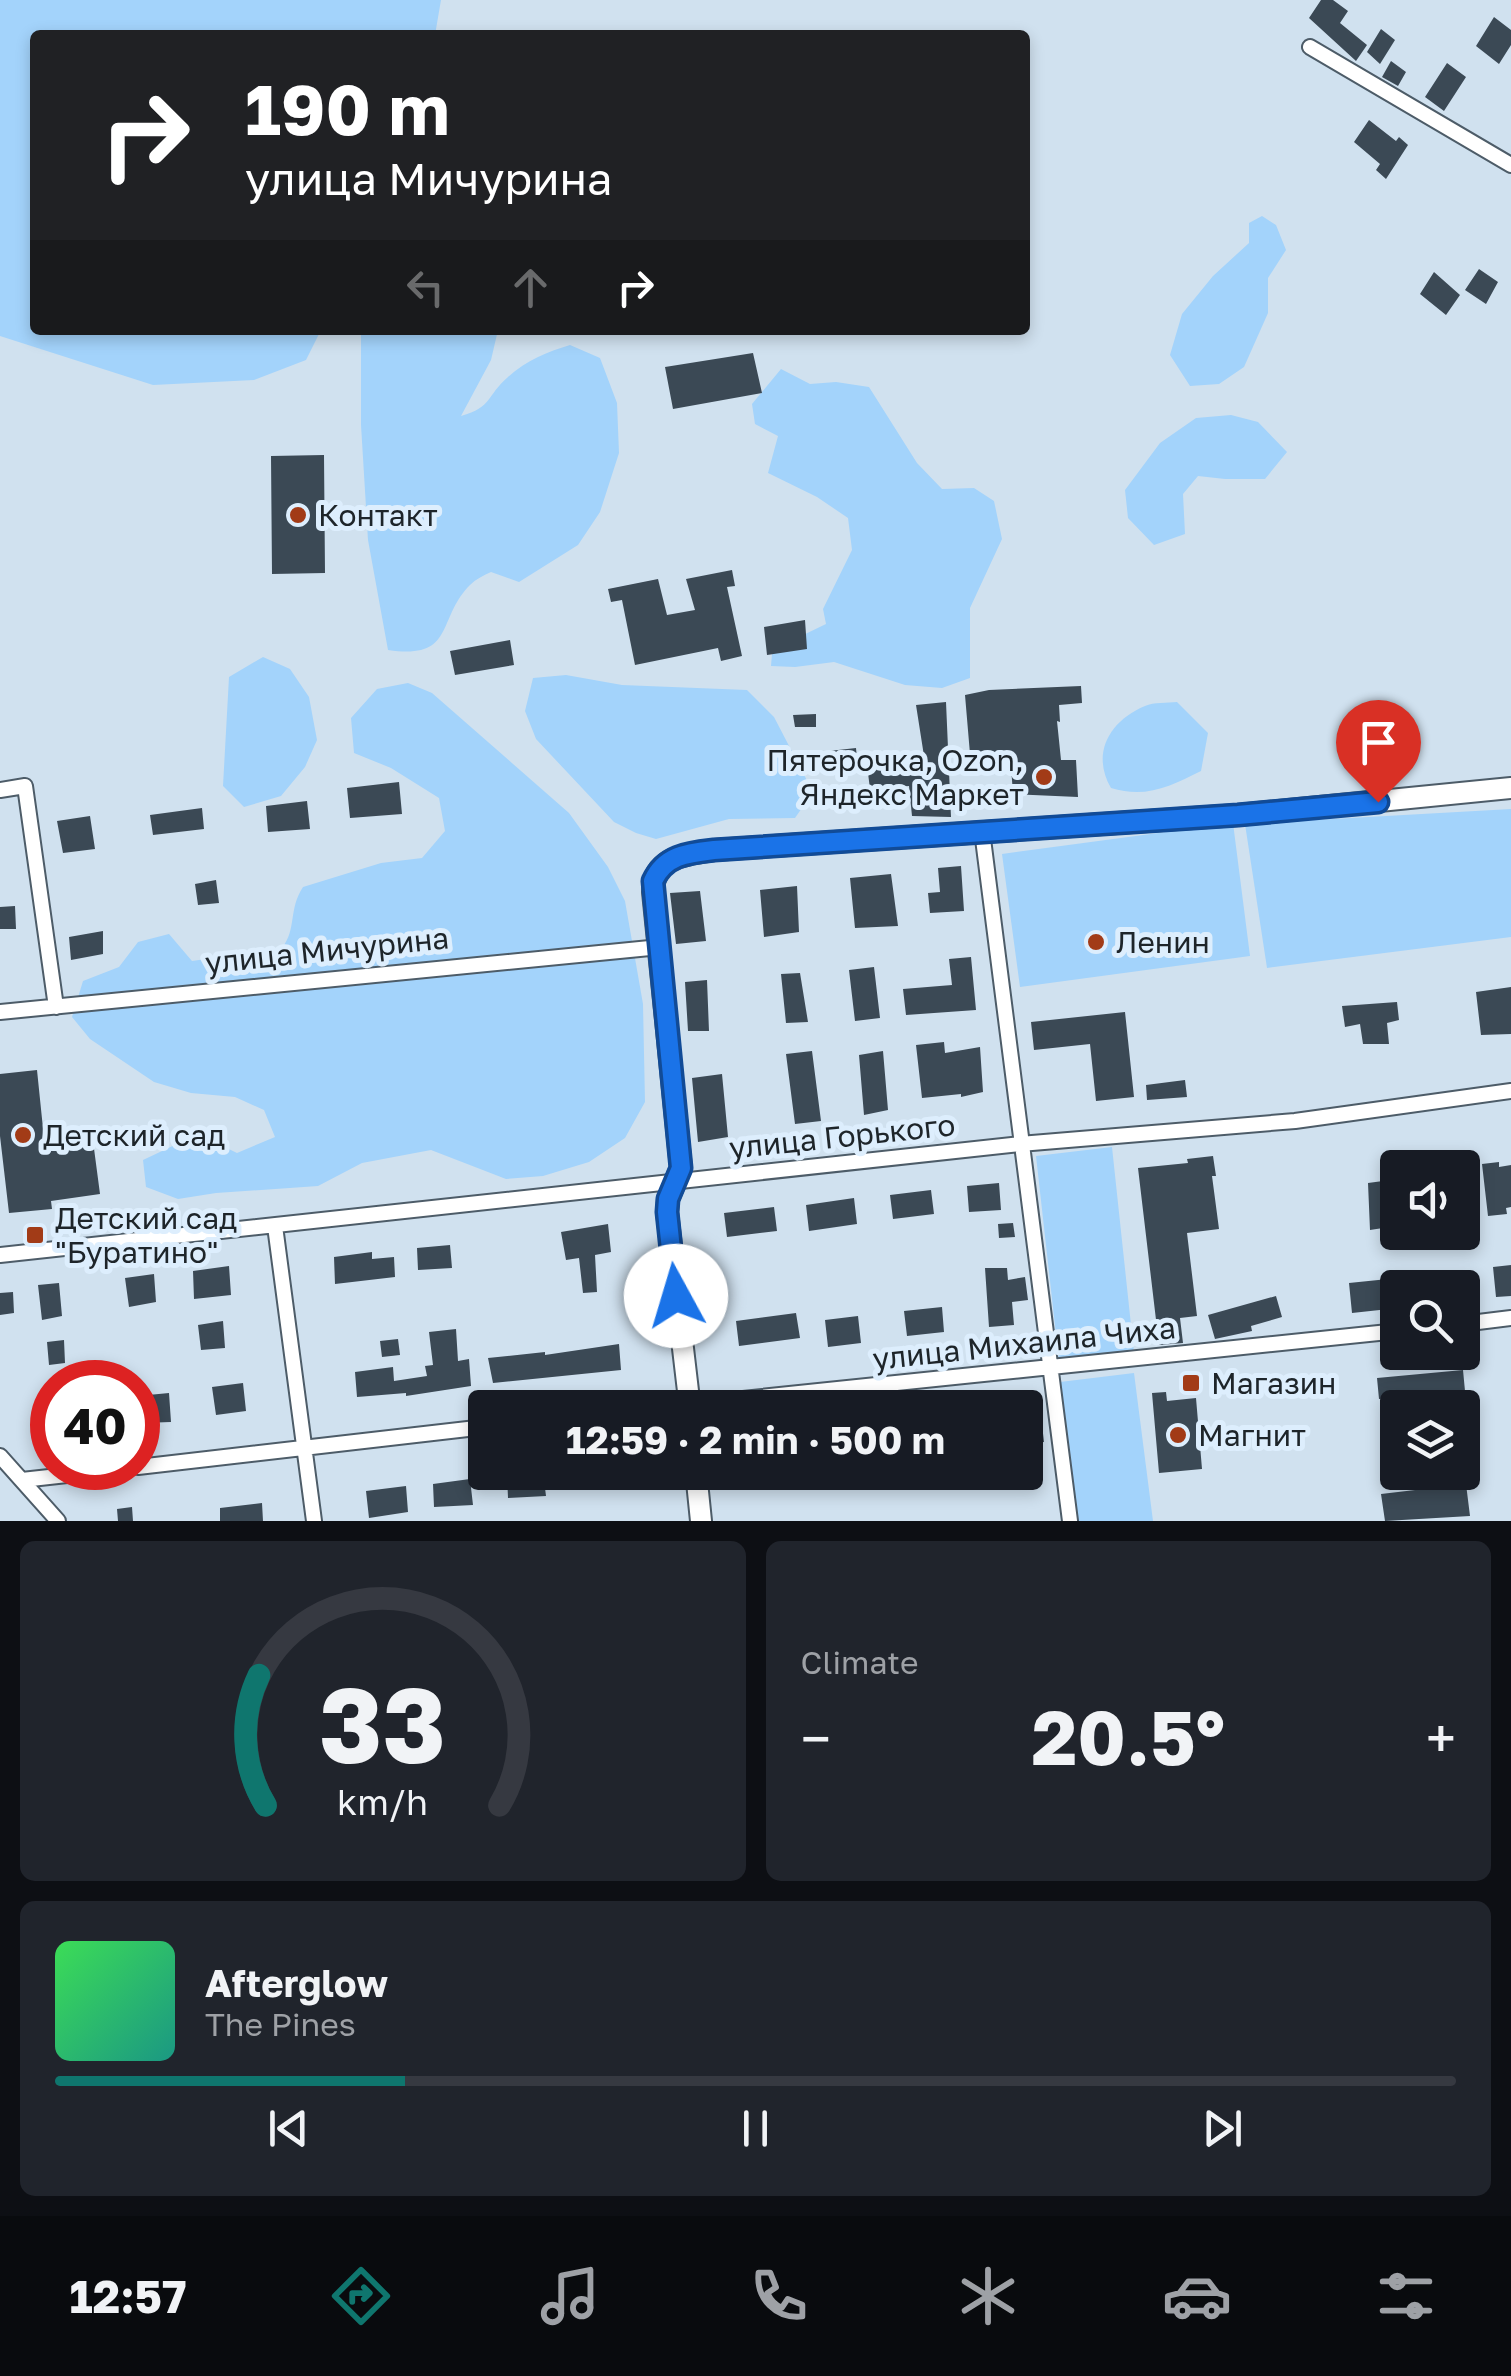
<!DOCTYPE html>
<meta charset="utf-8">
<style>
:root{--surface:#171b24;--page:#20242c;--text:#f1f3f6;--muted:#9ea1a6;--line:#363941;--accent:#0f766e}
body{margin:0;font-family:"Golos Text",sans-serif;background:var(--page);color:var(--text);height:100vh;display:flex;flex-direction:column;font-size:38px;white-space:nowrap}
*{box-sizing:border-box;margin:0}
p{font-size:32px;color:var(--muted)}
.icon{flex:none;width:55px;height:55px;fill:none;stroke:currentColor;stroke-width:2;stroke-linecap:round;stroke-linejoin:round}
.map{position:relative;height:1521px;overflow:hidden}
.panel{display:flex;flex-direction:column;gap:20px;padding:20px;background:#0d0f14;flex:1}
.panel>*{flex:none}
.guide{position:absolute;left:30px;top:30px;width:1000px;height:305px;border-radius:10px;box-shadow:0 5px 15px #0003;background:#202124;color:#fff;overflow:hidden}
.fabs{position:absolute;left:1380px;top:1150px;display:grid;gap:20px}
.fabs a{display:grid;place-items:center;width:100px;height:100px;border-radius:10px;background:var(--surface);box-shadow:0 5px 15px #0003;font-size:50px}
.speed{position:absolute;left:30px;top:1360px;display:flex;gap:20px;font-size:50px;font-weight:700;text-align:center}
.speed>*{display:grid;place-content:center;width:130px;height:130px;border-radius:50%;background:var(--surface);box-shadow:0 5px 15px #0003;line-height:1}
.speed .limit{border:15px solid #d22;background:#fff;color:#111}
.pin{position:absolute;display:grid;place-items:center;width:85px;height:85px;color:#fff;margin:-102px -42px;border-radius:50% 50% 50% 0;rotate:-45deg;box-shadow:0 0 10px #0007}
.pin .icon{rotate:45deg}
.me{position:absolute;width:110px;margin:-55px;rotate:354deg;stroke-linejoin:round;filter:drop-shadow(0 0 8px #0008)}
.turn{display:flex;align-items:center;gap:35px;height:210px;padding:0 50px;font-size:45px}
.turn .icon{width:130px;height:130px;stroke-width:2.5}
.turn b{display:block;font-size:70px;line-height:85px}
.lanes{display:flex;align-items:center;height:95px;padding:0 50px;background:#0003;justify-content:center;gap:50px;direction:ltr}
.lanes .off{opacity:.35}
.big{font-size:75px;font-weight:700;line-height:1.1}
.panel .card{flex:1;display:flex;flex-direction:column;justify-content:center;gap:15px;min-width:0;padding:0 35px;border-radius:15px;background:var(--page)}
.panel .dial{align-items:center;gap:0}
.dial svg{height:260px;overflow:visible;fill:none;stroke:var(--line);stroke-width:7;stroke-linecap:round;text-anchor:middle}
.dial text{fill:var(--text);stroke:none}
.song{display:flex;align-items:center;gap:30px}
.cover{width:120px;height:120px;border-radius:15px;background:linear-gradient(135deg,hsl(130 70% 55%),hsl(170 70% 35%))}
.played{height:10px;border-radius:5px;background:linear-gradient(90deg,var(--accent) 25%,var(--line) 25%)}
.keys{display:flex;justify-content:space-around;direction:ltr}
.heat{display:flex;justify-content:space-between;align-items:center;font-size:55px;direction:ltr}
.panel .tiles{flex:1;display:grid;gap:20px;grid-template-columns:1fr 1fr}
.card:last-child{grid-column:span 2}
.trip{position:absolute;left:468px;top:1390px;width:575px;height:100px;border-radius:10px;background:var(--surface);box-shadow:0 5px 15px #0003;font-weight:700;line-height:100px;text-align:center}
.tabs{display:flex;height:160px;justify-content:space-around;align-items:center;background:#090b0e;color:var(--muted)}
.tabs .icon{width:70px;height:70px}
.tabs .selected{color:var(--accent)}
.tabs b{font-size:45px;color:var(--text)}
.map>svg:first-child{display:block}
.green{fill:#a3d3fb}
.building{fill:#3b4955}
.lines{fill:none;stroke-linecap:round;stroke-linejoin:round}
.street-casing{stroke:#4d5c68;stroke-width:18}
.secondary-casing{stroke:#4d5c68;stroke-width:24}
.street{stroke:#fff;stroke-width:14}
.secondary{stroke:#fff;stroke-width:20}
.route-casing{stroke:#114b97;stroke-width:25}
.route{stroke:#1a73e8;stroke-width:18}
.poi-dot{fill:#a23b17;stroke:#ddeefd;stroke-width:4}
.labels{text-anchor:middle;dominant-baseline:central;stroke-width:10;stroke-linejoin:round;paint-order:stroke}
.poi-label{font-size:30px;fill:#1e252a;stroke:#ddeefd;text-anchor:start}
.street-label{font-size:30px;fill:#1e252a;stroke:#ddeefd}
</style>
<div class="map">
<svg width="1511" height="1521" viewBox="0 0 1511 1521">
<rect width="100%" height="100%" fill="#d0e1ef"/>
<path class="green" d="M0 0H441L435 35H35V330H321L306 360 254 380 153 385 0 336Z
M1262 216 1276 225 1286 250 1268 278V313L1244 367 1219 384 1190 386 1170 355 1182 314 1213 276 1249 243V223Z
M361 330H498L491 360 461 416C493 407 486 396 508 377 527 360 547 352 570 345L600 358 617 403 619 453 600 512 578 545 519 582 491 572C484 575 476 579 470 585 436 619 456 660 388 650L368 540 361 425Z
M781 369 810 384 836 382 869 387 917 463 942 489 974 488 994 501 1002 539 970 608V678L942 688 905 685 834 662 795 667 771 666 773 642 797 638 826 624 823 609 852 550 848 518 817 497 768 473 778 436 755 424 752 404Z
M1231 415 1258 422 1287 452 1265 479H1225L1198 476 1183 494 1185 534 1154 545 1128 518 1125 490 1160 443 1196 418Z
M263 657 290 669 309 697 317 740 305 767 281 796 244 807 223 786 229 677Z
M566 675 622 685 747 690 774 717 813 792 795 818 729 819 656 839 636 833 614 822 536 739 525 711 533 678Z
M408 683 432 693 569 813 608 867 625 901 643 1004 645 1102 625 1138 589 1162 543 1176 506 1179 431 1150 362 1163 318 1186 216 1193 178 1199 146 1187 143 1160 198 1134 237 1153 275 1137 264 1110 235 1097 191 1093 154 1082 90 1039 72 1017 83 981 119 967 138 942 169 934 192 961 282 948C297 929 288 910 303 887L381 863 422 858 445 831 439 798 391 768 354 753 351 718 377 689Z
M1177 702 1208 733 1201 771C1171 786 1146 799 1111 788 1091 754 1109 721 1145 706 1154 702 1167 703 1177 702Z
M1511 809V937L1267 968 1245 824Z
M1233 823 1250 956 1020 987 1002 854Z
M1112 1147 1134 1353 1059 1361 1036 1156Z
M1134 1373 1153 1521H1078L1060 1382Z"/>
<path class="building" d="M1321 0H1333L1348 11 1340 23 1367 45 1356 61 1309 18Z
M1494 17 1511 30V45L1499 64 1476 46Z
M1381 29 1395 40 1380 64 1367 52Z
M1391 61 1406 72 1398 86 1382 77Z
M1447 63 1466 77 1444 111 1425 97Z
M1369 120 1396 141 1399 137 1408 145 1386 179 1376 170 1380 164 1354 142Z
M1479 269 1498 282 1486 304 1465 290Z
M1434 272 1460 295 1446 315 1420 294Z
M753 353 762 393 673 409 665 367Z
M324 455 325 573 272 574 271 456Z
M732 570 735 586 727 587 742 656 721 661 718 648 635 665 622 600 611 602 608 589 658 579 667 615 695 610 686 579Z
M805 620 807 649 767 655 764 627Z
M510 640 514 665 455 675 450 651Z
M1081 686 1082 703 1059 705 1060 722 1057 721 1061 760H1076L1078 797 1013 794 1010 752 970 754 965 695 989 690Z
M946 702 951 817 912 816 909 786 870 789 867 765 924 756 916 705Z
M816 714V727H795L793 715Z
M856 748 858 770 831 772 829 751Z
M399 782 402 814 350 818 347 788Z
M307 801 310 829 268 832 266 806Z
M202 808 204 829 153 835 150 815Z
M90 816 95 849 63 853 57 821Z
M961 866 964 911 930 913 928 893 940 892 938 868Z
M891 874 898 926 855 928 850 878Z
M216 880 219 903 198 905 195 884Z
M797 886 799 932 764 937 760 890Z
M700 891 706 941 676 944 670 893Z
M15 906 16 929H0V907Z
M103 931V954L71 960 69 937Z
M971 957 976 1010 906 1015 903 989 952 985 949 959Z
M874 967 880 1018 855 1021 849 970Z
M800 973 808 1022 786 1023 781 974Z
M707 980 709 1031H688L685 982Z
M1511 987V1034L1481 1035 1476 992Z
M1397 1002 1399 1020 1387 1023 1389 1044H1363L1360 1024 1345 1027 1342 1006Z
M1125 1012 1134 1097 1096 1101 1090 1044 1034 1050 1031 1022Z
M944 1042 945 1053 980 1047 983 1092 961 1097V1094L922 1098 916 1045Z
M812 1051 821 1121 795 1124 786 1054Z
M883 1051 888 1110 864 1115 859 1055Z
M37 1070 45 1148 93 1141 100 1194 51 1201 52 1209 9 1213 0 1136V1074Z
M722 1074 728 1137 698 1142 692 1078Z
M1185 1080 1187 1097 1147 1100 1146 1085Z
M1213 1156 1216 1176H1212L1219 1229 1187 1233 1197 1316 1180 1318 1183 1343 1159 1345 1138 1168 1188 1163 1187 1159Z
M1499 1162V1167L1511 1165V1207L1506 1208 1507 1214 1488 1216 1482 1164Z
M1398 1179 1396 1226 1370 1230 1368 1183Z
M999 1183 1001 1210 969 1212 967 1186Z
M931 1190 934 1214 893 1219 890 1195Z
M854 1198 857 1224 809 1231 806 1205Z
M774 1207 777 1231 727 1237 724 1213Z
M1013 1223 1015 1237 999 1238 998 1224Z
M608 1224 611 1252 595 1255 597 1292 583 1293 579 1258 566 1260 561 1232Z
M450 1245 452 1268 418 1270 417 1248Z
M372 1252V1259L394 1257 395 1277 335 1284 334 1257Z
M1511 1265V1296L1496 1297 1493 1267Z
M229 1266 231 1295 194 1299 193 1271Z
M985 1268H1007L1008 1280 1025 1277 1028 1300 1012 1302 1014 1325 989 1327Z
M1466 1271 1468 1288H1398V1308L1352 1313 1349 1283Z
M154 1274 156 1302 129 1307 125 1278Z
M59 1283 62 1316 42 1320 38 1285Z
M13 1292 14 1313 0 1315V1293Z
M1276 1296 1282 1317 1251 1326 1252 1331 1215 1339 1208 1315Z
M942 1307 944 1332 907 1336 904 1311Z
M796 1313 800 1338 739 1346 736 1321Z
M858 1316 861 1343 828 1347 825 1320Z
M223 1321 225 1348 201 1350 198 1325Z
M456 1329 458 1361 469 1359 471 1386 406 1396V1393L357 1397 355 1372 393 1367 394 1381 427 1376 425 1366 433 1365 429 1332Z
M398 1339 400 1355 382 1357 380 1341Z
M64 1340 65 1363 49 1365 47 1342Z
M619 1344 621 1370 493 1383 488 1358 545 1352V1355Z
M1463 1370 1465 1391 1379 1399 1377 1378Z
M243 1383 246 1411 216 1415 212 1387Z
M1166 1392 1167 1401 1196 1398 1202 1469 1159 1473 1152 1393Z
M169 1393 171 1422 142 1423 138 1396Z
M1041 1416 1044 1442 1025 1444V1418Z
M543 1472 546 1496 508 1498 507 1474Z
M470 1479 473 1505 434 1507 433 1484Z
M1466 1484 1470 1516 1385 1521 1381 1494Z
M406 1486 408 1512 369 1518 366 1491Z
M262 1503 263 1521H220V1508Z
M132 1507 133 1521H118L117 1509Z"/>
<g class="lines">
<defs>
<path id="street" d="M1310 47 1511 165
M0 790 25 786 56 1007
M982 831 1070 1521
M0 1012 660 947
M275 1226 314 1521
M0 1255 1020 1144 1295 1121 1511 1091
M1462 1324 1511 1318
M655 1408 1398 1331
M0 1456 58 1521
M138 1467 485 1427
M22 1480 130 1468"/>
<path id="secondary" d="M690 1408 667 1212 668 1199 681 1168 653 892C653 857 686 854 714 850L1238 815 1511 788
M696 1472 701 1521"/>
</defs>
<use href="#street" class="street-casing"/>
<use href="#secondary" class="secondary-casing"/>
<use href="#street" class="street"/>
<use href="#secondary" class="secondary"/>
</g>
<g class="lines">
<defs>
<path id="route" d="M676 1296 667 1212 668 1199 681 1168 653 881C665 855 688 853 714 850L1238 815 1378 802"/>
</defs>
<use href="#route" class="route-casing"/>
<use href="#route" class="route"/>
</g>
<g class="poi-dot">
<circle cx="298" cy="515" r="10"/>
<circle cx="1044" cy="777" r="10"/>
<circle cx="1096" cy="942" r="10"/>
<circle cx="23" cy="1135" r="10"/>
<rect x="25" y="1225" width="20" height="20" rx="5"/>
<rect x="1181" y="1373" width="20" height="20" rx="5"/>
<circle cx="1178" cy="1435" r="10"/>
</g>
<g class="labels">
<g class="poi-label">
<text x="318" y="515">Контакт</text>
<text x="1024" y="760" text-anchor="end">Пятерочка, Ozon,<tspan x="1024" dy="34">Яндекс Маркет</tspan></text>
<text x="1116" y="942">Ленин</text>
<text x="43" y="1135">Детский сад</text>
<text x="55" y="1218">Детский сад<tspan x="55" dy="34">"Буратино"</tspan></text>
<text x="1211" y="1383">Магазин</text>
<text x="1198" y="1435">Магнит</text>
</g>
<g class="street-label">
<text transform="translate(327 950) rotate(-6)">улица Мичурина</text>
<text transform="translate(842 1136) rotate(-6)">улица Горького</text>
<text transform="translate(1024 1343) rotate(-6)">улица Михаила Чиха</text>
</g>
</g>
</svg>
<div class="fabs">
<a><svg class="icon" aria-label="sound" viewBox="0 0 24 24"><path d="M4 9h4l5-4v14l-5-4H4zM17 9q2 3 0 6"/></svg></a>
<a><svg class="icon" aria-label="search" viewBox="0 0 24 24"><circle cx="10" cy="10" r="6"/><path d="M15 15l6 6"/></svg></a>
<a><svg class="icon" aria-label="layers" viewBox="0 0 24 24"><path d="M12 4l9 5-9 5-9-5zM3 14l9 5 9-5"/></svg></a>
</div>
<div class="speed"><div class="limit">40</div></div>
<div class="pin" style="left:1378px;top:802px;background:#d93025"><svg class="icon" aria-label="arrive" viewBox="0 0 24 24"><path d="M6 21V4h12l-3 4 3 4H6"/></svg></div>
<svg class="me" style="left:676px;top:1296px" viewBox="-20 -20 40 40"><circle r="19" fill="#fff"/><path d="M0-13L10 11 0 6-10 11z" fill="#1a73e8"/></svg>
<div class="trip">12:59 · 2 min · 500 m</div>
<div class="guide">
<div class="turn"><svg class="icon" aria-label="right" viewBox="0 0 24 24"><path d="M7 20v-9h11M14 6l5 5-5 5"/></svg><div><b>190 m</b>улица Мичурина</div></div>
<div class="lanes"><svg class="icon off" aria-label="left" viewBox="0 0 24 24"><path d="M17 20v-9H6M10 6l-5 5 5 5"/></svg><svg class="icon off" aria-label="ahead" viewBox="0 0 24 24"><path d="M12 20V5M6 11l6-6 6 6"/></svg><svg class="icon" aria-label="right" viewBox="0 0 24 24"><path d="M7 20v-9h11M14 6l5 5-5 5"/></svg></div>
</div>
</div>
<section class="panel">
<div class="tiles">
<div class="card dial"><svg viewBox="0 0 100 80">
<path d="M14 69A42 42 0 1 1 86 69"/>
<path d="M14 69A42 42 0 0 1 12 29" stroke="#0f766e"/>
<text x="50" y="56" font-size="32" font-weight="700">33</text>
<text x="50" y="72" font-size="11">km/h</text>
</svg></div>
<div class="card"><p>Climate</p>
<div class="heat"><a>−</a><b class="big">20.5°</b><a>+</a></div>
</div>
<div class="card">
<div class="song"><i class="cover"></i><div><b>Afterglow</b><p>The Pines</p></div></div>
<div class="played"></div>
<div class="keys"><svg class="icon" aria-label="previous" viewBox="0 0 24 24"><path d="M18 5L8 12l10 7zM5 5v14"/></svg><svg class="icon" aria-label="pause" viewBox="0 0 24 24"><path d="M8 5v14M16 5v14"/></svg><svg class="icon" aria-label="next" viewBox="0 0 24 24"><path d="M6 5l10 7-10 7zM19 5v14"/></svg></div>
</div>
</div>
</section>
<nav class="tabs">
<b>12:57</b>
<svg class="icon selected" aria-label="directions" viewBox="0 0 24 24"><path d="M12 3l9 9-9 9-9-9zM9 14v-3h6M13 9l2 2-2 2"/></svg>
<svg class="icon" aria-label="music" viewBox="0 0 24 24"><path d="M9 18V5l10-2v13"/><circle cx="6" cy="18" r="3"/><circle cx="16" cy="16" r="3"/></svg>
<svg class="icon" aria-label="phone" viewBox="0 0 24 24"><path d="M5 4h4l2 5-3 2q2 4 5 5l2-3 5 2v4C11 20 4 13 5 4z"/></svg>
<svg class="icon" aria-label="climate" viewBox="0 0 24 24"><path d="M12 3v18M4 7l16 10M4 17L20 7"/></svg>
<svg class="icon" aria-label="car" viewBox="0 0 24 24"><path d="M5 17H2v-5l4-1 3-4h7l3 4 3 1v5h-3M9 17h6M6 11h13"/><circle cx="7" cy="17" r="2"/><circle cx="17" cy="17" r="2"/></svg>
<svg class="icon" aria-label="filters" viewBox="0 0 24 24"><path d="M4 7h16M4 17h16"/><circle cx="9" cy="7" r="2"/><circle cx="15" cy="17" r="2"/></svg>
</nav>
